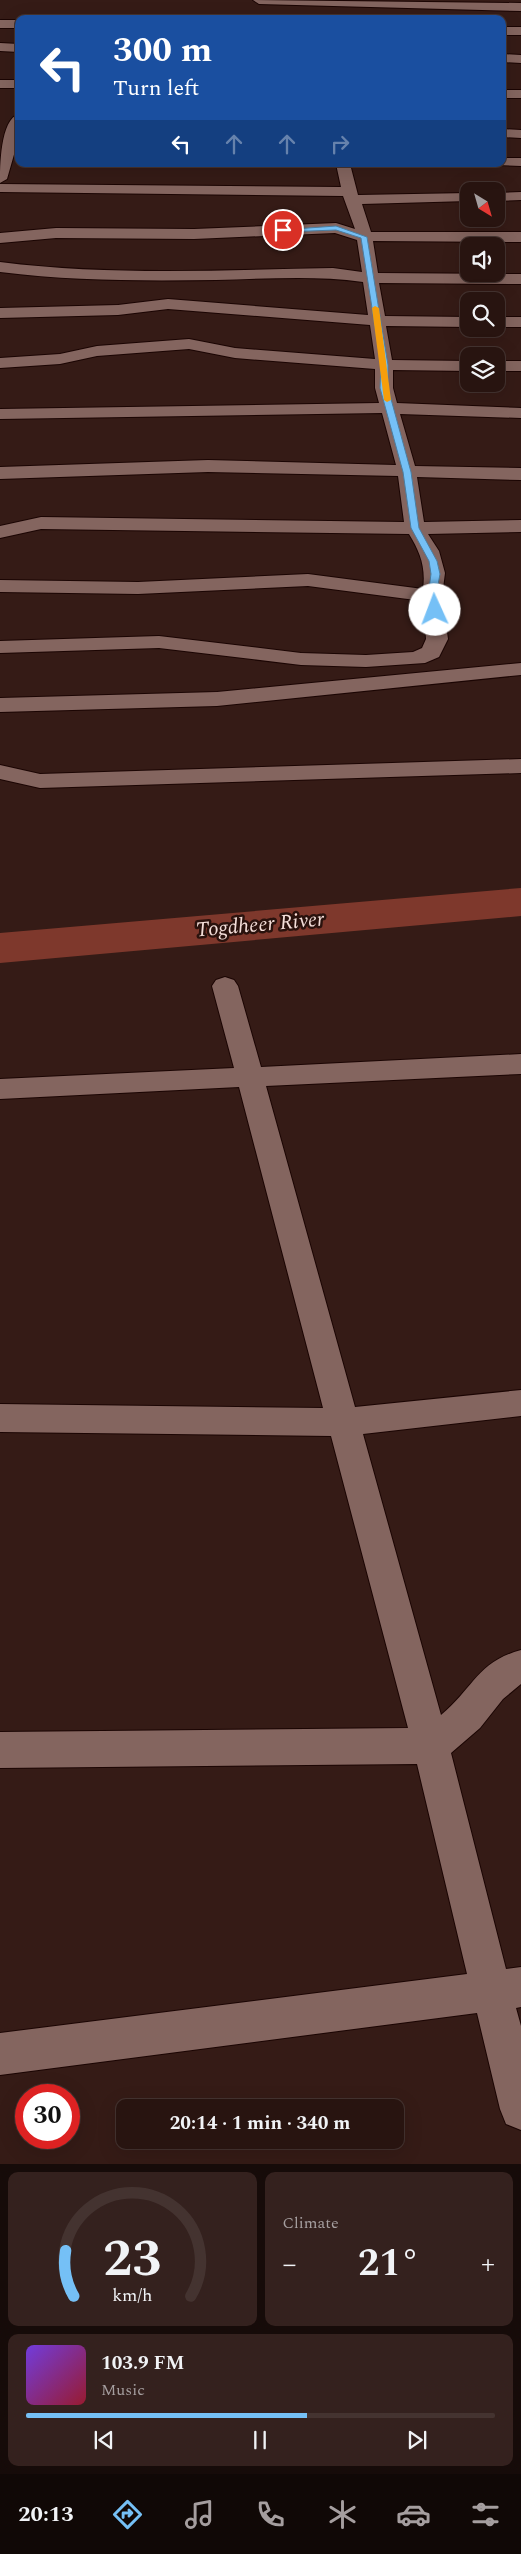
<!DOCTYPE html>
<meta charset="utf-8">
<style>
:root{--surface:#281410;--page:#34211e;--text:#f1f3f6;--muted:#a59e9f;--line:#443330;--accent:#75c0f6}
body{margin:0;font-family:Spectral,serif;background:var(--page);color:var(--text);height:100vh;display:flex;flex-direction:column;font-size:19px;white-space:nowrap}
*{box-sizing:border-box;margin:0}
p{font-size:16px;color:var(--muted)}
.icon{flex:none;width:28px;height:28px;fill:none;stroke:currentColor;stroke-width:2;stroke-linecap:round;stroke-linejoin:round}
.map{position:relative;height:2164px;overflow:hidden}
.panel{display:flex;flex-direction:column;gap:8px;padding:8px;background:#160b09;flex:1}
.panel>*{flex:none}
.guide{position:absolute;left:15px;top:15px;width:491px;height:152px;border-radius:10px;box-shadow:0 5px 20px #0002,0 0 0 1px var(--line);background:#1a4fa0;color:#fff;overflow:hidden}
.needle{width:32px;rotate:143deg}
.fabs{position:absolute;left:460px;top:182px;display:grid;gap:10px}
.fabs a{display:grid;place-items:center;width:45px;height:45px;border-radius:10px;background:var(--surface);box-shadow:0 5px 20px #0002,0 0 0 1px var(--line);font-size:25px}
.speed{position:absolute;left:15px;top:2084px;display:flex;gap:10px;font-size:25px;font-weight:700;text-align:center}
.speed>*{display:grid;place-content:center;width:65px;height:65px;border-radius:50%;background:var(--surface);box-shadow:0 5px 20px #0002,0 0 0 1px var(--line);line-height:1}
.speed .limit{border:8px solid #d22;background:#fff;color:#111}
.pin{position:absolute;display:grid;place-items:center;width:42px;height:42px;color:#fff;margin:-21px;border:2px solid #fff;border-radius:50%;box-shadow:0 1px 5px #0007}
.me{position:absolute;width:55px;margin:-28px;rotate:358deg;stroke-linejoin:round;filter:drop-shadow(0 0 4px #0008)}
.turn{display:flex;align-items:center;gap:18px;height:105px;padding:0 15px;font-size:22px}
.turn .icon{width:65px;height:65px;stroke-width:2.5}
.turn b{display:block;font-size:35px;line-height:42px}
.lanes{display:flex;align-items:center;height:48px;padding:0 15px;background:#0003;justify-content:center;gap:25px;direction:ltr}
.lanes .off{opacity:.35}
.big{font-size:38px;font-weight:700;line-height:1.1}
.panel .card{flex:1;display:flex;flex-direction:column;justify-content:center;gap:8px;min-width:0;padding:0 18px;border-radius:10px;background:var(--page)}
.panel .dial{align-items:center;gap:0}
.dial svg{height:130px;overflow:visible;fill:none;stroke:var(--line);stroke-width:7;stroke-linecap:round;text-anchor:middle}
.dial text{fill:var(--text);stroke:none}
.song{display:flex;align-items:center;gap:15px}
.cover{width:60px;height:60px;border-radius:8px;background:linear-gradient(135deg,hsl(260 70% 55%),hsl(350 70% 35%))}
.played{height:5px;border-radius:2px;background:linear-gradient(90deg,var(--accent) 60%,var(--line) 60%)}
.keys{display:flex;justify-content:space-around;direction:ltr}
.heat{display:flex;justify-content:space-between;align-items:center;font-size:28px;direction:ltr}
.panel .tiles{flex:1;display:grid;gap:8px;grid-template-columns:1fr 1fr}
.card:last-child{grid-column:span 2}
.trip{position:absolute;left:116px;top:2099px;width:288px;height:50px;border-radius:10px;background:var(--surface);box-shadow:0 5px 20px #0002,0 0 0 1px var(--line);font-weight:700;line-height:50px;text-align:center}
.dock{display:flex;height:80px;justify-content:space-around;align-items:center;background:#100806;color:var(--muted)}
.dock .icon{width:35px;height:35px}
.dock .current{color:var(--accent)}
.dock b{font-size:22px;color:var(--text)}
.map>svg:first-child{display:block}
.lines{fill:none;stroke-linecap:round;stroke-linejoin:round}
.river{fill:#7e382c;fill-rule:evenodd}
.minor-casing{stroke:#1b0503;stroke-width:2}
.minor{fill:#84655f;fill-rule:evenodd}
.route{fill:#75c0f6;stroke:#4c7da0}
.slow{fill:#f59e0b}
.labels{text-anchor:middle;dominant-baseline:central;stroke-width:5;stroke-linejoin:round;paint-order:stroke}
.water-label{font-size:21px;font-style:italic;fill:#f4ded9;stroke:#2a120d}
</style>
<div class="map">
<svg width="521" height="2164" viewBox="0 0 521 2164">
<rect width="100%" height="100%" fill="#351b16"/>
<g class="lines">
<path class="river" d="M521 888V916L0 963V933Z"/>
<defs>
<path id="minor" d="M253 0 521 3V11L259 4Z
M0 20H19V28H0Z
M502 27H521V35H502Z
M0 43 19 44V52L0 51Z
M502 54 521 55V63L502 62Z
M0 80H19V88H0Z
M502 90H521V98H502Z
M19 114V137L7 179 0 183C0 168 0 119 19 114Z
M502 129 521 130V138L502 137Z
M502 158H521V166L497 165 502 164Z
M336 164H350L358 195 469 193V201L362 204 371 232H521V242L373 241 378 273 521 274V284L379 283 385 316 469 317V327L386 326 392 360 469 361V371L393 370V388L397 403 521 408V418L400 414 415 466 521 468V480L417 477 424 522 521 520V532L428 534 439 551 445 573 442 596 448 639 439 657 425 663 366 667 301 665 159 648 0 653V641L159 636 301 653 366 655 413 652 422 648 426 639 423 601 308 586 138 594 0 592V580L138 582 308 574 423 589C426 567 420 552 409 534L41 529 0 538V526L41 517 404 522 398 476 208 472 0 479V467L208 460 396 465 382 413 0 419V409L379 403 375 388V369L235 358 189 349 97 356 60 364 0 368V358L60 354 97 346 189 339 235 348 375 359 370 325 168 309 118 315 0 318V308L118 305 168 299 368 315 363 282C314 275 265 279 216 280 143 281 72 281 0 272V262C110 276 222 270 333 268L362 272 357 240 335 233 194 239 56 238 0 243V233L56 228 194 229 336 223 355 229 343 196 0 192V184L341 187Z
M521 192V200L496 201V193Z
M496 317H521V327H496Z
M496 361H521V371H496Z
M521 663V675L217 706 0 712V698L217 692Z
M521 759V773L40 788 0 779V765L40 774Z
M225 977 234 980 238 986 261 1067 521 1054V1074L266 1086 355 1407 521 1390V1416L363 1434 441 1715C473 1689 477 1662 521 1650V1684L503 1699 480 1728 451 1753 506 1969 521 1967V2007L516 2008 521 2026V2130L506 2124 500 2109 477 2013 0 2075V2033L467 1974 417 1764 0 1768V1732L408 1728 331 1436 0 1432V1404L323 1408 239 1087 0 1099V1079L234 1068 212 986 216 980Z"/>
</defs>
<use href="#minor" class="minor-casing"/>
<use href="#minor" class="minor"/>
</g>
<path class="route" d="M336 226 367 237 388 365V388L411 472 419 528 437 561 440 574 436 596 438 612 430 610 428 596 431 574 429 561 411 528 403 472 380 388 381 365 361 238 336 230 283 232 280 230Z"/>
<path class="slow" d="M375 306 379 308 391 400 387 402 384 400 372 308Z"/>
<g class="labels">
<g class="water-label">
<text transform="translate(260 925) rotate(-5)">Togdheer River</text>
</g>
</g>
</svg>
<div class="fabs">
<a><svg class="needle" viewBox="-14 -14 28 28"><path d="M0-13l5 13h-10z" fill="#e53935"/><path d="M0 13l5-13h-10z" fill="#a59e9f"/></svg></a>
<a><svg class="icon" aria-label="sound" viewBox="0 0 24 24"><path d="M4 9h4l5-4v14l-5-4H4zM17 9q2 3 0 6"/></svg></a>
<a><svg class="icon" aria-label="search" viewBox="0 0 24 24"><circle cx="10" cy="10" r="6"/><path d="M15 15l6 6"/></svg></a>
<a><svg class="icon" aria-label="layers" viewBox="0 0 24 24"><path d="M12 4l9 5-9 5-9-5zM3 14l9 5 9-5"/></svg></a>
</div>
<div class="speed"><div class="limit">30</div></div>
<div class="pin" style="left:283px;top:230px;background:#d93025"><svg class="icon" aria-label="arrive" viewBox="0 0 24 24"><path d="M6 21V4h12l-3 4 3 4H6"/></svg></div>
<svg class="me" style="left:435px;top:610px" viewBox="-20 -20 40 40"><circle r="19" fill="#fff"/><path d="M0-13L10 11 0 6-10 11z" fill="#75c0f6"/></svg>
<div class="trip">20:14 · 1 min · 340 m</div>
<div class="guide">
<div class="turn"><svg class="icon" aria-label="left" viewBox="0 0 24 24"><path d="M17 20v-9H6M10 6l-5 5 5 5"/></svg><div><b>300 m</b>Turn left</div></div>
<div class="lanes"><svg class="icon" aria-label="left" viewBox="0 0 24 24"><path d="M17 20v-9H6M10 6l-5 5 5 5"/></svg><svg class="icon off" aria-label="ahead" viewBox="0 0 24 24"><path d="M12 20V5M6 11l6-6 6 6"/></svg><svg class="icon off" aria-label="ahead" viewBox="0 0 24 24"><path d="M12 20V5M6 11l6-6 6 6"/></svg><svg class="icon off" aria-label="right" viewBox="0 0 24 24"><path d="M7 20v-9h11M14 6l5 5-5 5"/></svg></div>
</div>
</div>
<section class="panel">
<div class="tiles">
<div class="card dial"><svg viewBox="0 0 100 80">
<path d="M14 69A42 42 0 1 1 86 69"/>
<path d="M14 69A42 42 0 0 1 9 41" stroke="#75c0f6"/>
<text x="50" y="56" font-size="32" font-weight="700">23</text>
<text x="50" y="72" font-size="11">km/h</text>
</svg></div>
<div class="card"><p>Climate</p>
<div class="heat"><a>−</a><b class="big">21°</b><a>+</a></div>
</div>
<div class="card">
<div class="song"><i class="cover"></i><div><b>103.9 FM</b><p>Music</p></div></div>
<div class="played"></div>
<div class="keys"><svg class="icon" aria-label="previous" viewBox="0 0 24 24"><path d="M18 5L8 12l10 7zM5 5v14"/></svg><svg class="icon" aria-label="pause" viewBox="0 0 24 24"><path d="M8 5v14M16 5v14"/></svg><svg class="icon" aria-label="next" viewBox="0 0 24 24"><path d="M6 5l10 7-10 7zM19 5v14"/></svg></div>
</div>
</div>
</section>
<nav class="dock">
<b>20:13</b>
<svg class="icon current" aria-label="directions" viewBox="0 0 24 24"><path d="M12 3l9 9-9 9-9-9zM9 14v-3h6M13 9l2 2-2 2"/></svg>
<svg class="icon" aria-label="music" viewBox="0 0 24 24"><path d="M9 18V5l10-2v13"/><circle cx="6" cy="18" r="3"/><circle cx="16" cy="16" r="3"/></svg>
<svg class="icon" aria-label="phone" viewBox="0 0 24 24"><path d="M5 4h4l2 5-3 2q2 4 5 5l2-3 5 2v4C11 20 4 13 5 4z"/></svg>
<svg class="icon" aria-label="climate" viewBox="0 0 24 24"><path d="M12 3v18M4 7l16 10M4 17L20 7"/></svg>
<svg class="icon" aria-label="car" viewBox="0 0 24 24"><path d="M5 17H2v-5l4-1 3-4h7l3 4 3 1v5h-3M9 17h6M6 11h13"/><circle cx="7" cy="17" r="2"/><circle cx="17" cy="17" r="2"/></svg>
<svg class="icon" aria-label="filters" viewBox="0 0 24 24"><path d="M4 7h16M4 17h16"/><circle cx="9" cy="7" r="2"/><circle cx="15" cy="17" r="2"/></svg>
</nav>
